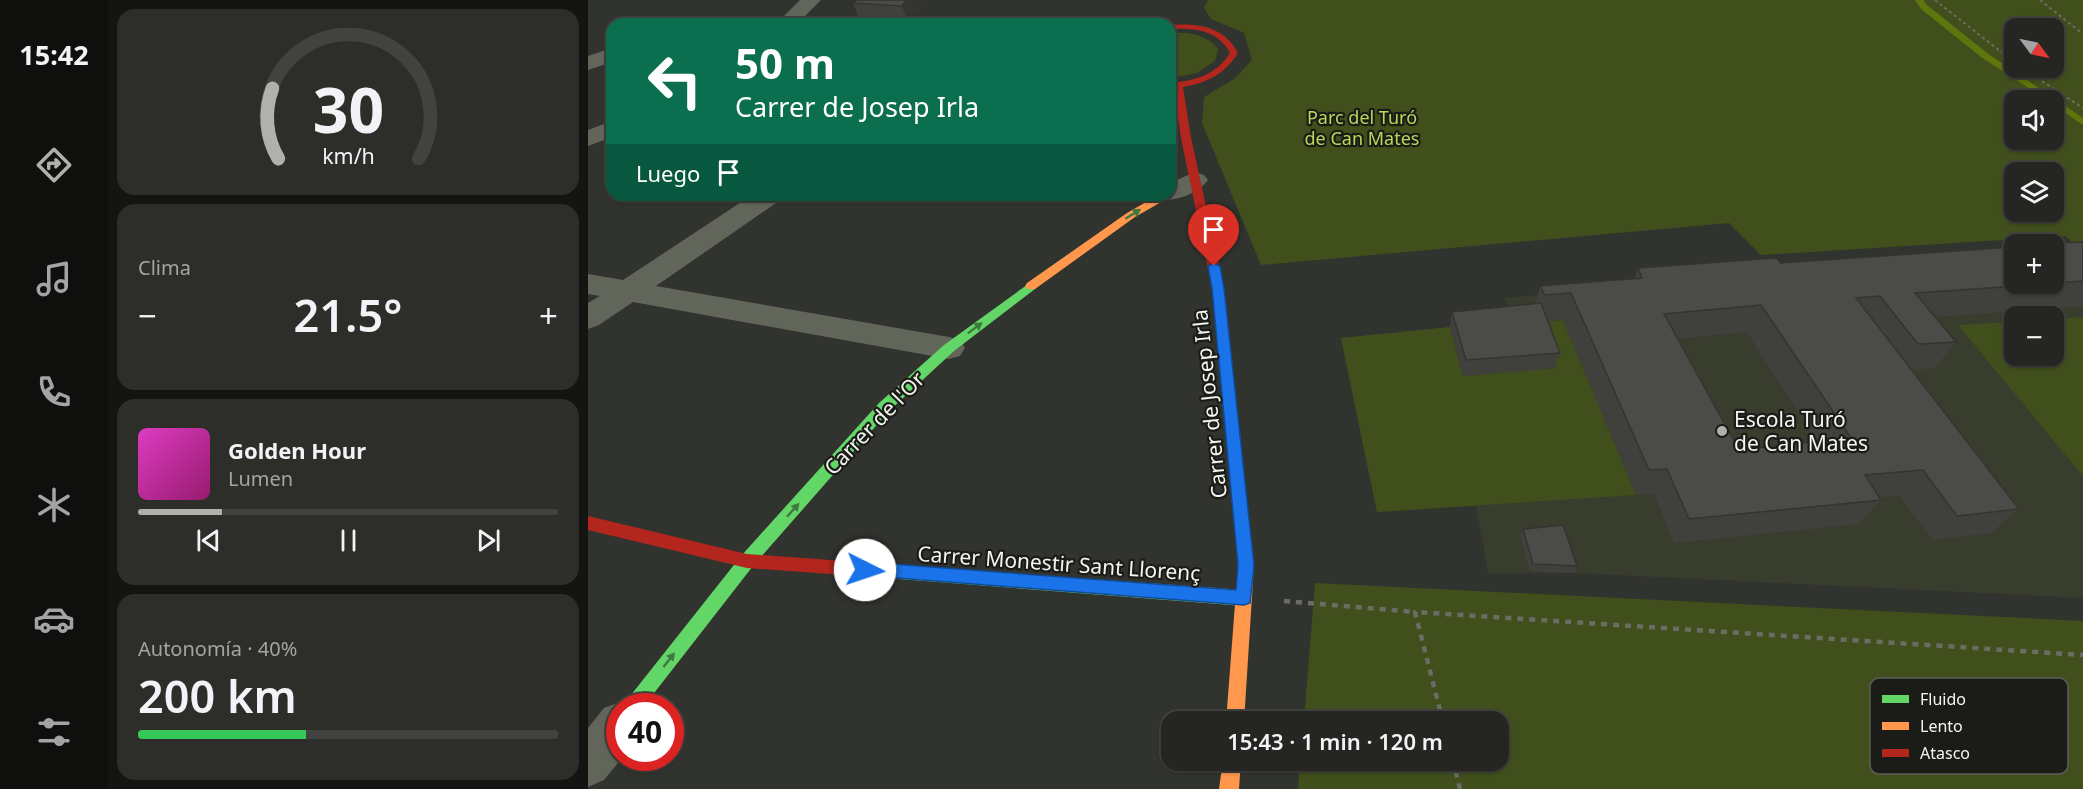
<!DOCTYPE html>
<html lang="es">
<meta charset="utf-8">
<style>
:root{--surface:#252622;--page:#2d2e2a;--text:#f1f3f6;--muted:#a3a5a5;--line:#424340;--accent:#afb1ab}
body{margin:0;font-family:"Noto Sans",sans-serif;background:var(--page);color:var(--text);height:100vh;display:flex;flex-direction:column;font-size:22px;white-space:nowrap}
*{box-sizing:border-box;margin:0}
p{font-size:20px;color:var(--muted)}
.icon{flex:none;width:33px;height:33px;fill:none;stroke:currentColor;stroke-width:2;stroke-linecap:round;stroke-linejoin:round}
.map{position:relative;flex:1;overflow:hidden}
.drawer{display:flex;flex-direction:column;gap:9px;padding:9px;background:#141513;width:480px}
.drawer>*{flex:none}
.top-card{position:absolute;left:18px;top:18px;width:570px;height:183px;border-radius:18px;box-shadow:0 2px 4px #0004,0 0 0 2px var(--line);background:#0b6e4f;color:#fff;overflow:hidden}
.needle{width:39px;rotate:123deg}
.buttons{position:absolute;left:1416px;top:18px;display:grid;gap:12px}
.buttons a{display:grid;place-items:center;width:60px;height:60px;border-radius:12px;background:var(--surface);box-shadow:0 2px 4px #0004,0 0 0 2px var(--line);font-size:30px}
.speed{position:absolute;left:18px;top:693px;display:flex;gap:12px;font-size:30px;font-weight:700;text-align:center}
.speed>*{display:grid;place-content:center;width:78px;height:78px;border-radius:50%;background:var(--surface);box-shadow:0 2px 4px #0004,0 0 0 2px var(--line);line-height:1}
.speed .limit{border:9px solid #d22;background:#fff;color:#111}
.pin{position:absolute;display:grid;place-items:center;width:51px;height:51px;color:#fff;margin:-62px -26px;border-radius:50% 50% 50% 0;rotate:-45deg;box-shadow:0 0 6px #0007}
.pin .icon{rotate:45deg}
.me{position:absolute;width:66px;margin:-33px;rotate:94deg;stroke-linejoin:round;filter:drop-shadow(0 0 4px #0008)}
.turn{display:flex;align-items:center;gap:21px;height:126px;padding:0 30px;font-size:27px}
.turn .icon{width:78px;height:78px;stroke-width:2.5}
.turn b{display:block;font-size:42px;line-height:51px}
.then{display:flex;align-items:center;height:57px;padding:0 30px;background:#0003;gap:12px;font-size:22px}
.big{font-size:45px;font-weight:600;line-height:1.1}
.drawer .widget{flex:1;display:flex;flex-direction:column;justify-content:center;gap:9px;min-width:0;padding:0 21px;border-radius:18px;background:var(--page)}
.drawer .dial{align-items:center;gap:0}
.dial svg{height:156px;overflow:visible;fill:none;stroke:var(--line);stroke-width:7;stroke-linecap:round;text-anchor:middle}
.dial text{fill:var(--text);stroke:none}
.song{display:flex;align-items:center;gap:18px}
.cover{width:72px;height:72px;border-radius:9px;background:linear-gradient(135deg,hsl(310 70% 55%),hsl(320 70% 35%))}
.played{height:6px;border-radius:3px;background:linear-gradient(90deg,var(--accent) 20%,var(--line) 20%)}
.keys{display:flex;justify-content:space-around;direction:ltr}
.heat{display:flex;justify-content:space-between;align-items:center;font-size:33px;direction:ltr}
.charge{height:9px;border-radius:4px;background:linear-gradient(90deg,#34c759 40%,var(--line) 0)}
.trip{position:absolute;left:573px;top:711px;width:348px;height:60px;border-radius:18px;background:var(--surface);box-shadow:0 2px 4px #0004,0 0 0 2px var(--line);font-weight:600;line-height:60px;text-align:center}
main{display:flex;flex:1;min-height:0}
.menu{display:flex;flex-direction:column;width:108px;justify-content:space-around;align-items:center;background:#0f0f0e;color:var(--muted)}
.menu .icon{width:42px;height:42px}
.menu .active{color:var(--accent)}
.menu b{font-size:27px;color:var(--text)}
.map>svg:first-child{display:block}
.built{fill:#383d2e;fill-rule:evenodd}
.green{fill:#414f1c;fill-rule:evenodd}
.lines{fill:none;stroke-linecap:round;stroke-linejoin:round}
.stream{fill:#5f750e;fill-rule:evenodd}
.path-far1{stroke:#6a6d64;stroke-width:2;stroke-dasharray:3 3;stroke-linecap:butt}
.path{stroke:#6a6d64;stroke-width:4.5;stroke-dasharray:6 6;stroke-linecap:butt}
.street{fill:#62665a;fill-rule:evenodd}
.fast{fill:#63d668;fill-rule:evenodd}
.slow{fill:#ff974d;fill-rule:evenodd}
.jam{fill:#b3261e;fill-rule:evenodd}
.wall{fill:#40413d;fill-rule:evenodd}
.shaded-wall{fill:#343532}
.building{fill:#4b4c47;stroke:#343532;stroke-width:1.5;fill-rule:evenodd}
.oneway{fill:#3f7940}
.route{fill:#1a73e8;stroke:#114b97;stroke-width:1.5}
.poi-dot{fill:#afb1ab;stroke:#1b1c18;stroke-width:2}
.labels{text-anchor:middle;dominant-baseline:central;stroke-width:4.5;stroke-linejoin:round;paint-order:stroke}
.far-park-label{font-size:18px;fill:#b7d958;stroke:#1b1c18}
.street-label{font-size:21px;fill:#f3f5ef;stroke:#1b1c18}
.poi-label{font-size:21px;fill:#f3f5ef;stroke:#1b1c18;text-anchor:start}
.key{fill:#1b1c18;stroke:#5c5d58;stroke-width:1.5}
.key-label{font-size:16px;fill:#f3f5ef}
</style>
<main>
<nav class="menu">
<b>15:42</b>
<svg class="icon active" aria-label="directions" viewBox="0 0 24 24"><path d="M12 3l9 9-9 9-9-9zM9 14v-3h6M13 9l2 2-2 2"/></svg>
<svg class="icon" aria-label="music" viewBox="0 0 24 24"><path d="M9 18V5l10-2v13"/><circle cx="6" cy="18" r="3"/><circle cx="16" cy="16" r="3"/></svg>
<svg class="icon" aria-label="phone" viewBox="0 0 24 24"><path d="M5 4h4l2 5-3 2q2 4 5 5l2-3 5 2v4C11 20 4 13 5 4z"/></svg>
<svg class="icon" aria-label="climate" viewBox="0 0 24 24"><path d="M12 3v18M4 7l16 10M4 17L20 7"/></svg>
<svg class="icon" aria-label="car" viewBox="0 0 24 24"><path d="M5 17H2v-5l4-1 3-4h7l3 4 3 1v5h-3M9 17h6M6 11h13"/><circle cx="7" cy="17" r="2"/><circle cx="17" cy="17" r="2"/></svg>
<svg class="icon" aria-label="filters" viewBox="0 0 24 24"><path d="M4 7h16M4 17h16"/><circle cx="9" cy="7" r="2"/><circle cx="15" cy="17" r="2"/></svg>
</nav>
<section class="drawer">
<div class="widget dial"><svg viewBox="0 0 100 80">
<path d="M14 69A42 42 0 1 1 86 69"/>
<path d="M14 69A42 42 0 0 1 11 33" stroke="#afb1ab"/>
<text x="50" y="56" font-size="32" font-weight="700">30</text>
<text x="50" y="72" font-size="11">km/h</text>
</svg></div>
<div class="widget"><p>Clima</p>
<div class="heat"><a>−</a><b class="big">21.5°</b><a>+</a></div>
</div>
<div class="widget">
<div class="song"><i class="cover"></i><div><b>Golden Hour</b><p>Lumen</p></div></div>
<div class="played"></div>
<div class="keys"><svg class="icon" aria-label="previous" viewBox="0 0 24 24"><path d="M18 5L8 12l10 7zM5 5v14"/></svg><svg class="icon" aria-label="pause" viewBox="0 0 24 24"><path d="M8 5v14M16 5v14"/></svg><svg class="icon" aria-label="next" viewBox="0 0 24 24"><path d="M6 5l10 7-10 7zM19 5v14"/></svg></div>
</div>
<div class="widget"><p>Autonomía · 40%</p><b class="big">200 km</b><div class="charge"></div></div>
</section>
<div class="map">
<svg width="1495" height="789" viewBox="0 0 1495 789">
<rect width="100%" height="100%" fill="#31332e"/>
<path class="built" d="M1426 251V284H1466L1495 278V598L986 573H900L888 506 789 512 753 338 925 321 916 298ZM1426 316H1466V356H1426Z"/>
<path class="green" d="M620 0H1495V252L1477 236 1173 255 1141 223 673 265 614 123 616 97 646 79 664 60 656 33 623 19 616 8ZM1426 28H1466V68H1426ZM1426 100H1466V140H1426ZM1426 172H1466V212H1426Z
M582 33C600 32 619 34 630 49L627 61 609 73 582 78Z
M1495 317V476L1370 325 1426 322V356H1466V319Z
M975 320 1048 495 789 512 753 338 862 327 875 376 967 368 950 322Z
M727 583 1495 621V789H710L712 761 910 760V722L716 721Z"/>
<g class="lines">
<path class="stream" d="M1327 0H1335L1339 5 1399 53 1495 118V125L1466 105V100H1459L1393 57 1333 9Z"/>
<path class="path-far1" d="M1347 0 1426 62
M1452 0 1495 34
M1434 68 1495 108"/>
<path class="path" d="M696 601 827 612
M855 722 827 612 1495 655
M865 760 872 789"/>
<path class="street" d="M212 0H233L209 24H188Z
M24 48V62L0 70V56Z
M24 121V137L0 146V130Z
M607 172 616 175 620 180C611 193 588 202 573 199L570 195H582V183Z
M164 195H195L191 201 68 286 361 337 372 340 377 348 372 356 361 359 45 302 11 325 0 329V303L12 296 0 294V274L35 280Z
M32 702 43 706H32V758H34L16 780 0 787V728L16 708Z"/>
<path class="fast" d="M443 282 449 286 447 289 366 351 301 411 165 566 56 706H36L39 700 153 556 291 403 356 345Z
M311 565 656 590 662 593 664 598 662 603 656 606 311 579 305 577 303 572 305 567Z"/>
<path class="slow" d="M582 193 583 195 582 197 547 217 447 289H439L437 286 439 283 539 213 570 195H582Z
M650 479 655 481 657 485 666 565 656 722H638L650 565 643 485 645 481Z
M635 760H653L651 789H631Z"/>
<path class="jam" d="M582 25C610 23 636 26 650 53 637 74 619 83 595 87L603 138 636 288 657 485 655 489 650 491 645 489 643 485 624 288 593 138 586 88 582 89V83C607 81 628 75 642 53 629 29 606 28 582 29Z
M0 516 159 554 311 565 317 567 319 572 317 577 311 579 159 568 0 530Z"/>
</g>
<path class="wall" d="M339 0 319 20 271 18 265 3Z
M1495 242V306L1347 317 1368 342 1347 368 1324 370 1431 509 1403 533 1344 540 1312 496 1292 497 1293 500 1271 524 1086 543 1066 494 1048 495 975 320 960 321 972 353 967 368 875 376 862 327 864 312 948 304 952 286 1046 279 1050 268 1193 263 1426 284H1466V244ZM1159 332 1229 442 1151 450 1089 339Z
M935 529 989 566 986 573 942 571 932 536Z"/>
<path class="shaded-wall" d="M319 0H339L319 20 314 6Z"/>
<path class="building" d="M269 0H319L314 6 265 3Z
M1495 242V281L1466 283V244H1456Z
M1426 247V284H1459L1327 293 1368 342 1330 344 1292 296 1268 298 1431 509 1369 516 1335 470 1277 475 1293 500 1101 519 1079 469 1061 470 983 293 957 295 952 286 1054 278 1050 268 1188 258 1193 263ZM1173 305 1263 438 1151 450 1076 314Z
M953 303 972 353 878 360 864 312Z
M975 525 989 566 945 564 935 529Z"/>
<defs><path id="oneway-solid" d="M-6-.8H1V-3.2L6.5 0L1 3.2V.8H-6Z" transform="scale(1.5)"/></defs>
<g class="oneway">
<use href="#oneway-solid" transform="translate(545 214) rotate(-32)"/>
<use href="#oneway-solid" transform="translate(387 328) rotate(-37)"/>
<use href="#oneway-solid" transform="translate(205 510) rotate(-48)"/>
<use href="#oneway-solid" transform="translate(81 660) rotate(-52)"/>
</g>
<path class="route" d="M626 263 632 266 636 288 666 565 662 603 656 605 271 575 269 570 271 565 277 562 648 590 650 565 624 288 620 266Z"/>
<circle class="poi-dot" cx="1134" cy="431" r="6"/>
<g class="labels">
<g class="far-park-label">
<text x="774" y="117">Parc del Turó<tspan x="774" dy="21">de Can Mates</tspan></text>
</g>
<g class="street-label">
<text transform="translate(621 404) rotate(-96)">Carrer de Josep Irla</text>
<text transform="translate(286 423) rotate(-46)">Carrer de l'Or</text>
<text transform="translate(471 563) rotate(4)">Carrer Monestir Sant Llorenç</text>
</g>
<g class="poi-label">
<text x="1146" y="419">Escola Turó<tspan x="1146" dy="24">de Can Mates</tspan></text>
</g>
</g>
<rect x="1282" y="678" width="198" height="96" rx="9" class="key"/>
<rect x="1294" y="695" width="27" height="8" fill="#63d668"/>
<rect x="1294" y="722" width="27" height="8" fill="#ff974d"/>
<rect x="1294" y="749" width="27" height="8" fill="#b3261e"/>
<g class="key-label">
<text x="1332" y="705">Fluido</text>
<text x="1332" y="732">Lento</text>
<text x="1332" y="759">Atasco</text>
</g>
</svg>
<div class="buttons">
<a><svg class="needle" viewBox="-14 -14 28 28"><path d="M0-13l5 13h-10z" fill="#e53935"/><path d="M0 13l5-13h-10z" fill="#a3a5a5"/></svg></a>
<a><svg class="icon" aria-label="sound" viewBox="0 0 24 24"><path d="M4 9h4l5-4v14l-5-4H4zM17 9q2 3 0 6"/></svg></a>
<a><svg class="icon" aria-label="layers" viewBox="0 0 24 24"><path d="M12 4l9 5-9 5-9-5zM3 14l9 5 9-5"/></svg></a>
<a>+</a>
<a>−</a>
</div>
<div class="speed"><div class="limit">40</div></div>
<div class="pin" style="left:626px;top:266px;background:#d93025"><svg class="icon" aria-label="arrive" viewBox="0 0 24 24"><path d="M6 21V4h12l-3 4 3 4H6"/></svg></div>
<svg class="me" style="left:277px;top:570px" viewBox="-20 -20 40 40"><circle r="19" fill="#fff"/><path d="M0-13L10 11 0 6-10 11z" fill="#1a73e8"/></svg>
<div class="trip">15:43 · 1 min · 120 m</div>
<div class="top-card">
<div class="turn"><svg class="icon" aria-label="left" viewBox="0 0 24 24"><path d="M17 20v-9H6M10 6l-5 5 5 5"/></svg><div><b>50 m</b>Carrer de Josep Irla</div></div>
<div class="then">Luego<svg class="icon" aria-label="arrive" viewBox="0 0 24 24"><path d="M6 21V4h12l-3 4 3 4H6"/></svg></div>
</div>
</div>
</main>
